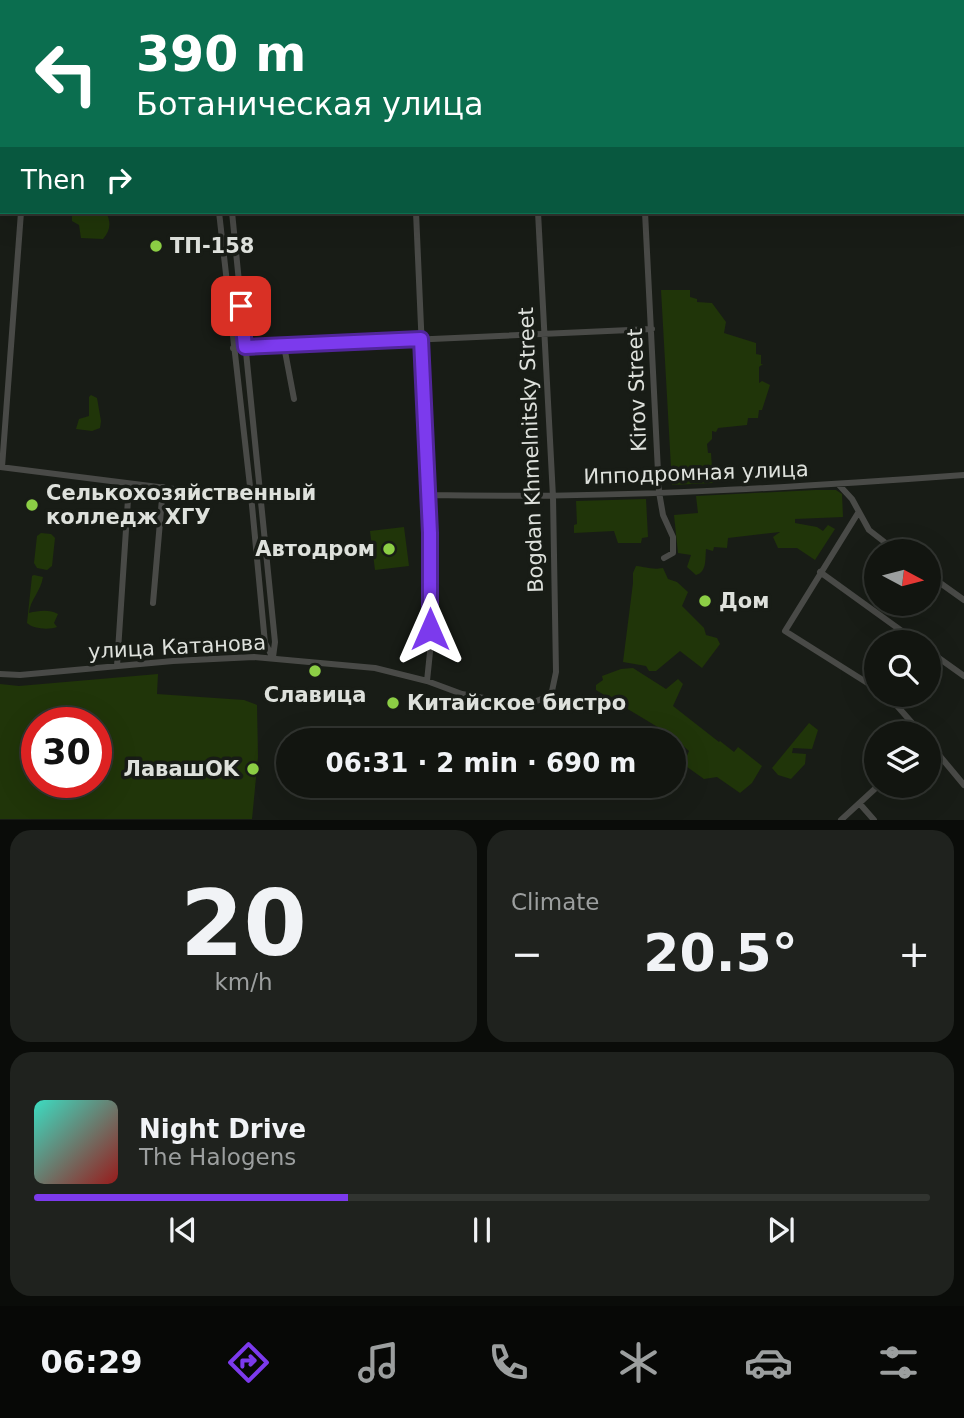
<!DOCTYPE html>
<meta charset="utf-8">
<style>
:root{--surface:#121510;--page:#1f221e;--text:#f1f3f6;--muted:#9c9f9f;--line:#313430;--accent:#7c3aed}
body{margin:0;font-family:"DejaVu Sans",sans-serif;background:var(--page);color:var(--text);height:100vh;display:flex;flex-direction:column;font-size:26px;white-space:nowrap}
*{box-sizing:border-box;margin:0}
p{font-size:23px;color:var(--muted)}
.icon{flex:none;width:38px;height:38px;fill:none;stroke:currentColor;stroke-width:2;stroke-linecap:round;stroke-linejoin:round}
.map{position:relative;height:820px;overflow:hidden}
.drawer{display:flex;flex-direction:column;gap:10px;padding:10px;background:#0a0c09;flex:1}
.drawer>*{flex:none}
.banner{position:absolute;left:0px;top:0px;width:964px;height:214px;box-shadow:0 7px 28px #0002,0 0 0 2px var(--line);background:#0b6e4f;color:#fff;overflow:hidden}
.needle{width:46px;rotate:97deg}
.controls{position:absolute;left:864px;top:539px;display:grid;gap:14px}
.controls a{display:grid;place-items:center;width:77px;height:77px;border-radius:50%;background:var(--surface);box-shadow:0 7px 28px #0002,0 0 0 2px var(--line);font-size:35px}
.speed{position:absolute;left:21px;top:707px;display:flex;gap:14px;font-size:35px;font-weight:700;text-align:center}
.speed>*{display:grid;place-content:center;width:91px;height:91px;border-radius:50%;background:var(--surface);box-shadow:0 7px 28px #0002,0 0 0 2px var(--line);line-height:1}
.speed .limit{border:10px solid #d22;background:#fff;color:#111}
.pin{position:absolute;display:grid;place-items:center;width:60px;height:60px;color:#fff;margin:-30px;border-radius:14px;box-shadow:0 4px 10px #0006}
.me{position:absolute;width:77px;margin:-38px;rotate:0deg;stroke-linejoin:round;filter:drop-shadow(0 0 5px #0008)}
.turn{display:flex;align-items:center;gap:24px;height:147px;padding:0 21px;font-size:32px}
.turn .icon{width:91px;height:91px;stroke-width:2.5}
.turn b{display:block;font-size:49px;line-height:60px}
.then{display:flex;align-items:center;height:66px;padding:0 21px;background:#0003;gap:14px;font-size:26px}
.big{font-size:52px;font-weight:600;line-height:1.1}
.drawer .tile{flex:1;display:flex;flex-direction:column;justify-content:center;gap:10px;min-width:0;padding:0 24px;border-radius:21px;background:var(--page)}
.drawer .dial{align-items:center;gap:0}
.dial b{font-size:91px;line-height:1}
.song{display:flex;align-items:center;gap:21px}
.cover{width:84px;height:84px;border-radius:10px;background:linear-gradient(135deg,hsl(170 70% 55%),hsl(0 70% 35%))}
.played{height:7px;border-radius:4px;background:linear-gradient(90deg,var(--accent) 35%,var(--line) 35%)}
.keys{display:flex;justify-content:space-around;direction:ltr}
.heat{display:flex;justify-content:space-between;align-items:center;font-size:38px;direction:ltr}
.drawer .tiles{flex:1;display:grid;gap:10px;grid-template-columns:1fr 1fr}
.tile:last-child{grid-column:span 2}
.trip{position:absolute;left:276px;top:728px;width:410px;height:70px;border-radius:35px;background:var(--surface);box-shadow:0 7px 28px #0002,0 0 0 2px var(--line);font-weight:600;line-height:70px;text-align:center}
.tabs{display:flex;height:112px;justify-content:space-around;align-items:center;background:#070806;color:var(--muted)}
.tabs .icon{width:49px;height:49px}
.tabs .current{color:var(--accent)}
.tabs b{font-size:32px;color:var(--text)}
.map>svg:first-child{display:block}
.green{fill:#203509;fill-rule:evenodd}
.lines{fill:none;stroke-linecap:round;stroke-linejoin:round}
.minor{stroke:#494a47;stroke-width:6}
.primary{stroke:#767a73;stroke-width:9}
.route-casing{stroke:#51269a;stroke-width:18}
.route{stroke:#7c3aed;stroke-width:12}
.poi-dot{fill:#8cce45;stroke:#181c16;stroke-width:2.5}
.labels{text-anchor:middle;dominant-baseline:central;stroke-width:7;stroke-linejoin:round;paint-order:stroke}
.poi-label{font-size:21px;font-weight:bold;fill:#dee1dc;stroke:#181c16;text-anchor:start}
.street-label{font-size:21px;fill:#dee1dc;stroke:#181c16}
</style>
<div class="map">
<svg width="964" height="820" viewBox="0 0 964 820">
<rect width="100%" height="100%" fill="#181c16"/>
<path class="green" d="M72 212H106C111 222 111 230 103 239L81 238 79 225 72 221Z
M661 290H690V297L697 299V302L712 303 726 322 724 333 756 343V354L761 355V364H763L759 367V383L762 381 770 385 762 410H759L758 418H748L747 425 718 428 716 432 712 431V439L707 444 708 453H711L713 483 672 485Z
M91 395 97 398 101 421 100 428 92 431 76 429 79 419 89 416V397Z
M815 490H836L842 494 843 517 795 519V523L817 527 823 531 828 525 835 529 815 560 797 548H778L773 537 780 532 728 538 727 548 714 547 713 551 706 549C705 559 707 572 696 575L687 567 691 555 678 553 674 515 698 513 696 496Z
M646 499 648 537 642 538 641 543H618L614 531 574 533V525L577 524 576 501Z
M404 527 409 566 375 570 370 531Z
M41 533 51 534 55 538 52 566 47 570 37 568 34 563 37 536Z
M636 566C647 567 651 570 663 568L668 579 677 582 688 592 682 606 704 628 706 635 717 638 720 644 702 668 680 651 656 671H649L646 666 623 662 633 583V573Z
M34 575 43 577C41 591 30 600 29 613 38 611 49 609 58 614L54 623 57 627C49 630 33 629 27 623L32 576Z
M633 668 666 689 678 679 683 684 673 706 719 742 720 741 734 752 738 747 762 766 752 783 740 793 717 777 704 779 683 764 689 751 671 735 596 690V685L603 680 602 676 621 669Z
M158 674 157 694 244 700 257 705 258 757 252 819H0V684L19 686ZM37 723H96V782H37Z
M809 723 818 730 812 749 793 748 792 753 806 754 805 764 791 779 778 775 772 768Z"/>
<g class="lines">
<path class="minor" d="M4 0V2
M107 0V2
M195 0V2
M208 0V2
M408 0V2
M525 0V2
M576 0V2
M732 0V2
M845 0V2
M886 0V2
M946 0V2
M219 212 251 495 265 643 273 658
M232 212 275 642 273 657
M416 212 430 533V652L427 681
M645 212 659 492 663 515 673 537V553L664 558
M284 346 294 399
M233 348 652 329
M0 467 198 492 242 496 262 494
M2 467 21 212
M839 485 852 499 869 530 896 551
M429 495C607 499 786 488 964 475
M858 513 785 631 877 689
M820 572 917 642
M929 575 964 600
M153 603 163 487
M929 651 964 676
M117 666 129 484
M0 674 20 675 173 661 254 657 375 668 427 681 462 694 489 699 534 702 544 698 552 691 556 672 553 497 538 212
M885 695 891 699 921 733
M929 743 964 785
M860 804 874 820
M841 820 878 786"/>
<path class="primary" d="M635 0V2
M962 138H964
M0 194H2"/>
</g>
<g class="lines">
<defs>
<path id="route" d="M241 306 245 347 421 339 430 533V629"/>
</defs>
<use href="#route" class="route-casing"/>
<use href="#route" class="route"/>
</g>
<g class="poi-dot">
<circle cx="156" cy="246" r="7"/>
<circle cx="32" cy="505" r="7"/>
<circle cx="389" cy="549" r="7"/>
<circle cx="705" cy="601" r="7"/>
<circle cx="315" cy="671" r="7"/>
<circle cx="393" cy="703" r="7"/>
<circle cx="253" cy="769" r="7"/>
</g>
<g class="labels">
<g class="poi-label">
<text x="170" y="246">ТП-158</text>
<text x="46" y="493">Селькохозяйственный<tspan x="46" dy="24">колледж ХГУ</tspan></text>
<text x="375" y="549" text-anchor="end">Автодром</text>
<text x="719" y="601">Дом</text>
<text x="315" y="695" text-anchor="middle">Славица</text>
<text x="407" y="703">Китайское бистро</text>
<text x="239" y="769" text-anchor="end">ЛавашOK</text>
</g>
<g class="street-label">
<text transform="translate(637 390) rotate(-92)">Kirov Street</text>
<text transform="translate(531 450) rotate(-92)">Bogdan Khmelnitsky Street</text>
<text transform="translate(696 473) rotate(-2)">Ипподромная улица</text>
<text transform="translate(177 647) rotate(-3)">улица Катанова</text>
</g>
</g>
</svg>
<div class="controls">
<a><svg class="needle" viewBox="-14 -14 28 28"><path d="M0-13l5 13h-10z" fill="#e53935"/><path d="M0 13l5-13h-10z" fill="#9c9f9f"/></svg></a>
<a><svg class="icon" aria-label="search" viewBox="0 0 24 24"><circle cx="10" cy="10" r="6"/><path d="M15 15l6 6"/></svg></a>
<a><svg class="icon" aria-label="layers" viewBox="0 0 24 24"><path d="M12 4l9 5-9 5-9-5zM3 14l9 5 9-5"/></svg></a>
</div>
<div class="speed"><div class="limit">30</div></div>
<div class="pin" style="left:241px;top:306px;background:#d93025"><svg class="icon" aria-label="arrive" viewBox="0 0 24 24"><path d="M6 21V4h12l-3 4 3 4H6"/></svg></div>
<svg class="me" style="left:430px;top:629px" viewBox="-20 -20 40 40"><path d="M0-17L14 15 0 8-14 15z" fill="#7c3aed" stroke="#fff" stroke-width="4"/></svg>
<div class="trip">06:31 · 2 min · 690 m</div>
<div class="banner">
<div class="turn"><svg class="icon" aria-label="left" viewBox="0 0 24 24"><path d="M17 20v-9H6M10 6l-5 5 5 5"/></svg><div><b>390 m</b>Ботаническая улица</div></div>
<div class="then">Then<svg class="icon" aria-label="right" viewBox="0 0 24 24"><path d="M7 20v-9h11M14 6l5 5-5 5"/></svg></div>
</div>
</div>
<section class="drawer">
<div class="tiles">
<div class="tile dial"><b>20</b><p>km/h</p></div>
<div class="tile"><p>Climate</p>
<div class="heat"><a>−</a><b class="big">20.5°</b><a>+</a></div>
</div>
<div class="tile">
<div class="song"><i class="cover"></i><div><b>Night Drive</b><p>The Halogens</p></div></div>
<div class="played"></div>
<div class="keys"><svg class="icon" aria-label="previous" viewBox="0 0 24 24"><path d="M18 5L8 12l10 7zM5 5v14"/></svg><svg class="icon" aria-label="pause" viewBox="0 0 24 24"><path d="M8 5v14M16 5v14"/></svg><svg class="icon" aria-label="next" viewBox="0 0 24 24"><path d="M6 5l10 7-10 7zM19 5v14"/></svg></div>
</div>
</div>
</section>
<nav class="tabs">
<b>06:29</b>
<svg class="icon current" aria-label="directions" viewBox="0 0 24 24"><path d="M12 3l9 9-9 9-9-9zM9 14v-3h6M13 9l2 2-2 2"/></svg>
<svg class="icon" aria-label="music" viewBox="0 0 24 24"><path d="M9 18V5l10-2v13"/><circle cx="6" cy="18" r="3"/><circle cx="16" cy="16" r="3"/></svg>
<svg class="icon" aria-label="phone" viewBox="0 0 24 24"><path d="M5 4h4l2 5-3 2q2 4 5 5l2-3 5 2v4C11 20 4 13 5 4z"/></svg>
<svg class="icon" aria-label="climate" viewBox="0 0 24 24"><path d="M12 3v18M4 7l16 10M4 17L20 7"/></svg>
<svg class="icon" aria-label="car" viewBox="0 0 24 24"><path d="M5 17H2v-5l4-1 3-4h7l3 4 3 1v5h-3M9 17h6M6 11h13"/><circle cx="7" cy="17" r="2"/><circle cx="17" cy="17" r="2"/></svg>
<svg class="icon" aria-label="filters" viewBox="0 0 24 24"><path d="M4 7h16M4 17h16"/><circle cx="9" cy="7" r="2"/><circle cx="15" cy="17" r="2"/></svg>
</nav>
